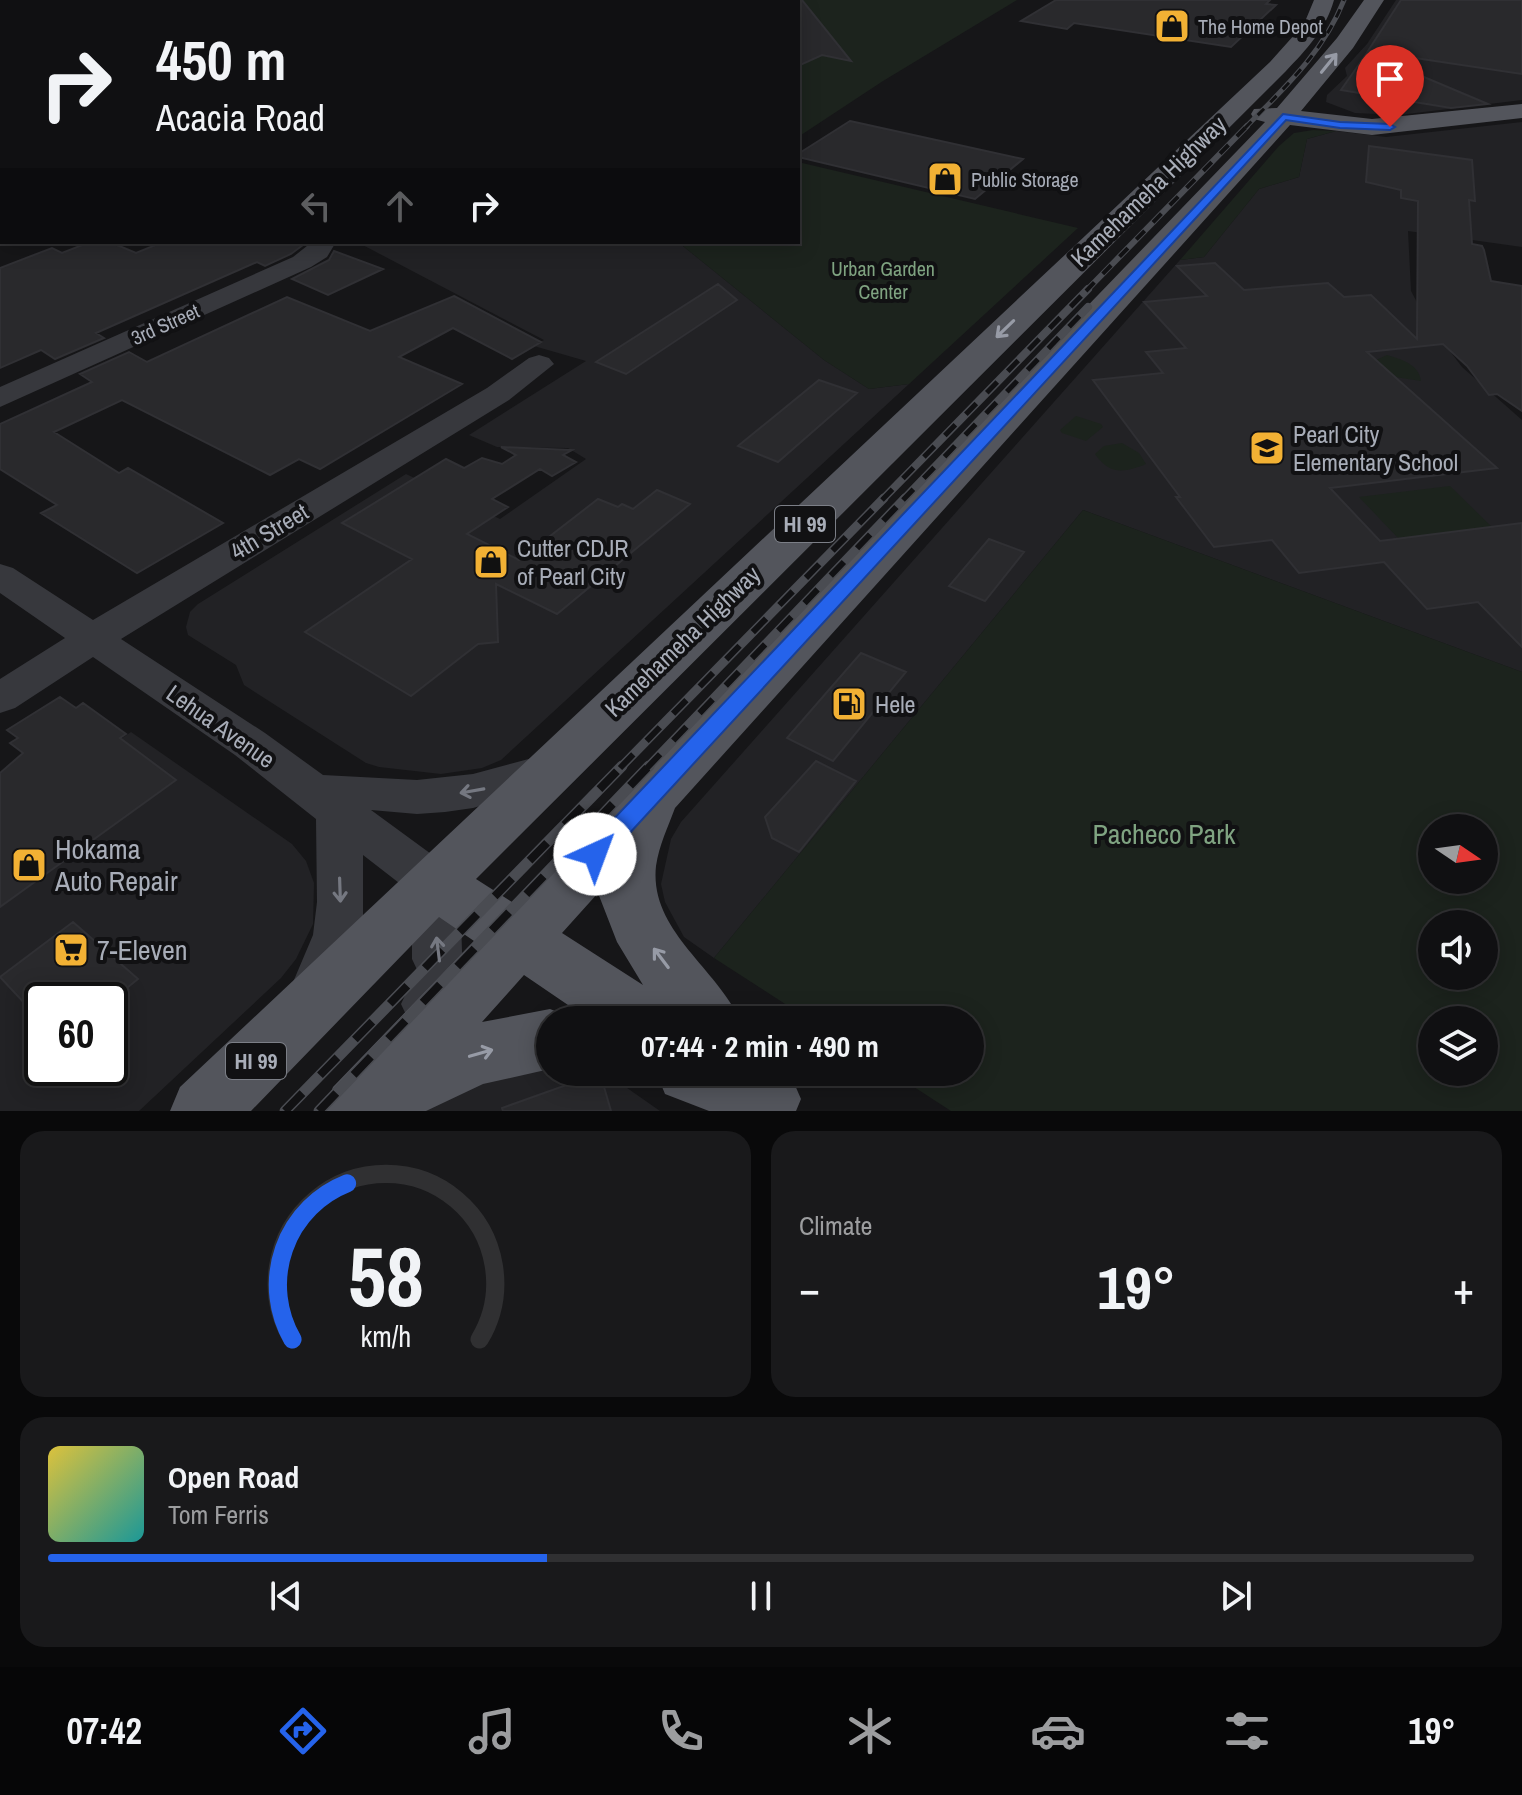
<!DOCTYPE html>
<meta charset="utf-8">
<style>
:root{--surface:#101012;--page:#19191b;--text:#f1f3f6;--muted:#9c9d9f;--line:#303032;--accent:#2563eb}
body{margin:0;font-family:"Archivo Narrow",sans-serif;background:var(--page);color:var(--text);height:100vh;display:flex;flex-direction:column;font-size:30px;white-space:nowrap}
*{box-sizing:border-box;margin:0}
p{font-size:26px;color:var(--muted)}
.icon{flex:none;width:44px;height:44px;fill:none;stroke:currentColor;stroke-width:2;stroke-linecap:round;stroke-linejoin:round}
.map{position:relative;height:1111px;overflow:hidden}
.panel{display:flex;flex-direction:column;gap:20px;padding:20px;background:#09090a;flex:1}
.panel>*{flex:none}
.banner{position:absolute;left:0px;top:0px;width:800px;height:244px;box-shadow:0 4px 20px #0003,0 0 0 2px var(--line);background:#101012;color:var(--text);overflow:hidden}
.needle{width:52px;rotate:103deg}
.tools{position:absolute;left:1418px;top:814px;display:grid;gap:16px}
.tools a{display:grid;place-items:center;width:80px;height:80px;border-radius:50%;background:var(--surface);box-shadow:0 4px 20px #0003,0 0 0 2px var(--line);font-size:40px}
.speed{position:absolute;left:24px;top:982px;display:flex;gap:16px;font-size:40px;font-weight:700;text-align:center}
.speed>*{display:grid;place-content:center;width:104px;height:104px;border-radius:50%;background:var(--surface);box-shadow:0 4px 20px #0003,0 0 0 2px var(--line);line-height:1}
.speed .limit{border:4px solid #111;border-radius:12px;background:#fff;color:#111}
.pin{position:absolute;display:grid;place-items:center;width:68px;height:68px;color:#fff;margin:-82px -34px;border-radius:50% 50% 50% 0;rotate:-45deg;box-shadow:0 0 8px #0007}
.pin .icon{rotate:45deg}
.me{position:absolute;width:88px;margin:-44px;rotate:43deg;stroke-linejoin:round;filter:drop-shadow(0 0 6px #0008)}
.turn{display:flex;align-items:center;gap:28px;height:168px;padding:0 24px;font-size:36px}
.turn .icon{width:104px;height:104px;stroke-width:2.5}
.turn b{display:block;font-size:56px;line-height:68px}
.lanes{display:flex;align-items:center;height:76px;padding:0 24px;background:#0003;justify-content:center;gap:40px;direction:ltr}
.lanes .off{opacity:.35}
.big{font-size:60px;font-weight:800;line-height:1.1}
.panel .tile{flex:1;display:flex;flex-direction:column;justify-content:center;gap:12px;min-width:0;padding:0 28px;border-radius:24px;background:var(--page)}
.panel .dial{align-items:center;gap:0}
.dial svg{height:208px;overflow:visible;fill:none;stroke:var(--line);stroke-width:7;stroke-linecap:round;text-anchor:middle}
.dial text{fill:var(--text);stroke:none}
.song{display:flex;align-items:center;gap:24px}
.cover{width:96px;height:96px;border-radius:12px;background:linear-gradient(135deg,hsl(50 70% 55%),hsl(180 70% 35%))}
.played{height:8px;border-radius:4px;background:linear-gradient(90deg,var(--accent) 35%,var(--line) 35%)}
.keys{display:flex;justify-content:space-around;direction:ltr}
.heat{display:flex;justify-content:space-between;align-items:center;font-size:44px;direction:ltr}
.panel .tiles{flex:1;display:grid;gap:20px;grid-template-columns:1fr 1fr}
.tile:last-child{grid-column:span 2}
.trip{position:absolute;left:536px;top:1006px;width:448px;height:80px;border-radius:40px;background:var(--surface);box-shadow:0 4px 20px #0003,0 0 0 2px var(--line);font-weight:800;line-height:80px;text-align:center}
.tab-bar{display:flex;height:128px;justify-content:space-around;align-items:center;background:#060607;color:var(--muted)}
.tab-bar .icon{width:56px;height:56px}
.tab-bar .selected{color:var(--accent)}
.tab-bar b{font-size:36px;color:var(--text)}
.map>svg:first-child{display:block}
.built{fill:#222225;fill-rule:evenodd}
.green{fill:#1c231d;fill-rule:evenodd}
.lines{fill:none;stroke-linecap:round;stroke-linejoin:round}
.stream{stroke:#2c353c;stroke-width:5}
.building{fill:#29292c;stroke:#303034;stroke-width:2}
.minor{fill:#37383d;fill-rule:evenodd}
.major{fill:#53555c;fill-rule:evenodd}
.highway{fill:#63666e;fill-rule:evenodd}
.rail-far4-casing{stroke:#4a4c52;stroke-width:5}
.rail-far3-casing{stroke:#4a4c52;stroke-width:6}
.rail-far2-casing{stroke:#4a4c52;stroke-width:8}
.rail-far1-casing{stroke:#4a4c52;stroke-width:9}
.rail-casing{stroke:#4a4c52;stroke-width:11}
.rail-far4{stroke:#111113;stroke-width:3;stroke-dasharray:9;stroke-linecap:butt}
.rail-far3{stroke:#111113;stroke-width:4;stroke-dasharray:12;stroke-linecap:butt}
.rail-far2{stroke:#111113;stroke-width:5;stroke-dasharray:15;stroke-linecap:butt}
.rail-far1{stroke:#111113;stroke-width:6;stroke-dasharray:19;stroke-linecap:butt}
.rail{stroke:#111113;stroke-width:8;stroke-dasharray:25;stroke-linecap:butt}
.oneway{stroke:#979ba6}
.oneway2{stroke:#757881}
.route{fill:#2563eb;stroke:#184099;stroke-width:2}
.labels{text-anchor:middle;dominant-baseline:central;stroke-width:8;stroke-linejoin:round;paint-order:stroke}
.far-poi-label{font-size:20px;fill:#a8adb8;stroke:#111113;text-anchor:start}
.far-park-label{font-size:20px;fill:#7fa381;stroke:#111113}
.far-street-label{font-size:20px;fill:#a8adb8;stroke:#111113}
.shield{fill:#111113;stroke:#7b7e86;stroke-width:2}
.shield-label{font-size:22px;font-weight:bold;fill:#a8adb8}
.street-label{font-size:24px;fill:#a8adb8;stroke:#111113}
.poi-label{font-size:24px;fill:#a8adb8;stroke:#111113;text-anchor:start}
.near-park-label{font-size:28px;fill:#7fa381;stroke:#111113}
.near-poi-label{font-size:28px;fill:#a8adb8;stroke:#111113;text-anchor:start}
</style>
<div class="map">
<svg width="1522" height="1111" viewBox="0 0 1522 1111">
<rect width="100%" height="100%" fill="#161618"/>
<path class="built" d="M1396 0H1522V100L1399 115 1355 113 1326 102 1327 95 1347 76 1345 68 1367 44Z
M1522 122V247L1408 231 1411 291 1427 321 1462 367 1522 420V672L1083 510 714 958 684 937 665 902 661 884 671 839 681 822 1180 260 1204 257 1259 189 1299 177 1307 139 1336 131 1386 137Z
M357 242H678L824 360 869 389 909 384 501 760 482 768 441 774 379 767 366 763 244 685 236 665 188 635 186 627 190 612 198 604 406 474 500 519 586 459 568 448 497 447 469 435 586 361 534 346 544 340Z
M131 732 292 844 306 861 314 883 313 924 296 959 281 978 139 1111H0V821ZM42 1000H110V1068H42Z
M550 1065V1072H601L610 1076 660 1111H425L468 1086Z"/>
<path class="green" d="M580 0H1017L883 81 798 137V2H574Z
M1313 130 1336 131 1307 139 1299 177 1259 189 1204 257 1180 260 1279 146 1294 133Z
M798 162 1078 228 909 384 869 389 824 360 678 242H798Z
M1387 355C1404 360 1419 365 1421 381L1395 377 1376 360Z
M1076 416 1101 424 1103 427 1086 441 1062 433 1060 430Z
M1122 443 1139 453 1146 464C1123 473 1110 475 1095 454L1104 446Z
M1450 486 1492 527 1398 538 1359 497Z
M1083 510 1522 672V1111H951L891 1072H970V1020H810L714 958ZM1432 828H1484V880H1432ZM1432 924H1484V976H1432ZM1432 1020H1484V1072H1432Z"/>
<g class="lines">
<path class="stream" d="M349 2 375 0"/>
</g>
<path class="building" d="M798 0H802L851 61 822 55 798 66Z
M1056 0H1270L1266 4 1276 5 1231 47 1074 23 1067 29 1021 21Z
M1401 0H1522V74L1368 51Z
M1367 53 1488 104 1451 108 1341 90Z
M850 121 1023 159 975 199 798 157V154Z
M1369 146 1472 160 1475 201 1469 200 1472 244 1482 246 1484 250 1491 281 1522 286V411L1497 394 1489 395 1467 366 1443 344 1367 352 1497 468 1330 488 1380 541 1522 523V647L1478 602 1427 609 1384 562 1299 573 1272 540 1214 547 1176 497H1180L1093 380 1163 373 1146 352 1186 348 1144 302 1207 296 1177 266 1215 263 1244 290 1328 283 1344 297 1371 295 1417 339 1418 201 1401 198V190L1366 182Z
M90 242H110L136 253 163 242H307L291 254 265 266 257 262 96 333 104 338 55 359 41 350 0 368V268L52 248 62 253Z
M334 251 383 269 328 295 292 279 329 260Z
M718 284 737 300 626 374 596 362Z
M454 296 541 342 512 359 453 328 399 357 462 384 320 469 299 459 270 475 122 400 54 432 119 473 128 468 223 523 137 573 41 513 57 505 0 469V424L92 382 80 374 129 352 147 362 287 297 370 331Z
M819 380 857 393 778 462 738 446Z
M501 447 572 450 563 455 576 462 552 476 540 469 492 499 508 507 467 534 519 560 598 499 618 507 622 504 633 509 657 490 690 504 557 614 496 584 498 642 478 644 411 696 305 632 412 559 342 523 446 459 464 468 482 458 502 464 516 455Z
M989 539 1024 552 985 601 949 586Z
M861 653 906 672 833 761 787 738Z
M60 697 76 708 83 703 126 734 120 738 176 780 0 907V773L23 753 10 743 18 738 7 730Z
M816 761 856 781 799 852 772 838 765 817Z
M73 922 138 979 112 1000H42V1022L0 977Z
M600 1073 611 1111H503L502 1108Z"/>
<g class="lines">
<path class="minor" d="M0 105H2V118H0Z
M0 217H2V231H0Z
M312 242H336L327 257 311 267 0 407V387L293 257Z
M539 355 549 358 554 364 509 400 121 639 265 733 323 775 417 780 473 774 547 754 562 759 569 771 562 783 473 808 445 812 417 814 371 810 453 870 460 884 462 952 478 977C467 1001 451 1018 427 1028L409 1021 401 1004 409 987 420 976 412 959V893L363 855V935L335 1003 317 1010 299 1003 291 987 313 935 317 902 316 819 235 755 93 657 15 708 0 713V679L65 638 0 593V564L13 568 93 620 487 388 529 358Z"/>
<path class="major" d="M1314 0H1334C1326 29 1306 50 1286 71L476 879 512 902 1265 122 1254 119 1251 114 1254 109 1277 108 1337 38 1364 0H1384L1353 48 1301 111 1372 119 1522 104V118L1372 135 1290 125 675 808C668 827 659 845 656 866 649 930 717 968 740 1020H590L524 975 482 1022 550 1009 573 1018 574 1020H550V1069L483 1084 426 1111H323L333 1087 474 941 439 917 251 1111H170L180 1087 1270 62 1304 24ZM598 893 617 942 643 985 562 933Z
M656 1072H782L791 1076 801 1099 796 1111H709L665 1094Z"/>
<path class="highway" d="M485 0H510L484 2Z
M537 0H562L536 2Z"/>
<defs>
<path id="rail-far4" d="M1245 128C1284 88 1323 53 1344 0"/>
<path id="rail-far3" d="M1086 291 1247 126"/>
<path id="rail-far2" d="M882 500 1088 289
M903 500 1088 307"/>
<path id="rail-far1" d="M620 768 884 498
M647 768 905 498"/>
<path id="rail" d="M285 1111 622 766
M319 1111 649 766"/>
</defs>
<use href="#rail-far4" class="rail-far4-casing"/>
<use href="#rail-far3" class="rail-far3-casing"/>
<use href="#rail-far2" class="rail-far2-casing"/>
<use href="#rail-far1" class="rail-far1-casing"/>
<use href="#rail" class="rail-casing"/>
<use href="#rail-far4" class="rail-far4"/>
<use href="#rail-far3" class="rail-far3"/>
<use href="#rail-far2" class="rail-far2"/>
<use href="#rail-far1" class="rail-far1"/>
<use href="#rail" class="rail"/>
</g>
<defs><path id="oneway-shaft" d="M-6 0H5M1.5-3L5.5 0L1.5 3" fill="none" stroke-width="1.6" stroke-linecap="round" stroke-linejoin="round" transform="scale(2)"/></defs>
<g class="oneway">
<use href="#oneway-shaft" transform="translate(1329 63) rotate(-51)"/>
<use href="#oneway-shaft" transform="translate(1005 329) rotate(136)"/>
<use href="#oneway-shaft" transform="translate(661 958) rotate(-127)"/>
<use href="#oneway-shaft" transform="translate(481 1053) rotate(-16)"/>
</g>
<g class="oneway2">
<use href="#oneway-shaft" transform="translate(472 791) rotate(170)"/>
<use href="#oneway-shaft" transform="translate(340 890) rotate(88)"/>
<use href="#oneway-shaft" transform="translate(438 949) rotate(-97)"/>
</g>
<path class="route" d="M1283 114 1340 122 1390 124 1395 127 1390 130 1340 128 1286 120 604 861 595 863 587 861 583 854 587 847Z"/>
<defs>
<symbol id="shop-square" viewBox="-11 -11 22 22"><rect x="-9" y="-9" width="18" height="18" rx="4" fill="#f2b134" stroke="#111113"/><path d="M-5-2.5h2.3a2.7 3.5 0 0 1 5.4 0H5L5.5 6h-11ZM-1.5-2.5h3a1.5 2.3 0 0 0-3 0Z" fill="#111"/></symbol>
<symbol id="school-square" viewBox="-11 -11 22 22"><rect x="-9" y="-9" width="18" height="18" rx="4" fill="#f2b134" stroke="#111113"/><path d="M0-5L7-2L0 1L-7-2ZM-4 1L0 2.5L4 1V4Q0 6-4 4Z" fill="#111"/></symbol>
<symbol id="fuel-square" viewBox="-11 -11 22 22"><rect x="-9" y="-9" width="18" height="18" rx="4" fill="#f2b134" stroke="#111113"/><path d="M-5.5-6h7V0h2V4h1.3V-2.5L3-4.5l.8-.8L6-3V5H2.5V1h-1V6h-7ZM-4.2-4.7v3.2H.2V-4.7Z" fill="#111"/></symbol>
<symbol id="supermarket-square" viewBox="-11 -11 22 22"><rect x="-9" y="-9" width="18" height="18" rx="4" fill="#f2b134" stroke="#111113"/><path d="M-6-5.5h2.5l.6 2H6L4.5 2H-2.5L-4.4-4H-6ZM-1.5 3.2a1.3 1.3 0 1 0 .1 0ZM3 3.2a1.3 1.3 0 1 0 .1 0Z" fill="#111"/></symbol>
</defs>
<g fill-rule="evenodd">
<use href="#shop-square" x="1152" y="6" width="40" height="40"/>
<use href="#shop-square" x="925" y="159" width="40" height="40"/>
<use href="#school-square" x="1247" y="428" width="40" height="40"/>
<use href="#shop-square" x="471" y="542" width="40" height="40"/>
<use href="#fuel-square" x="829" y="684" width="40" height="40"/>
<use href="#shop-square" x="9" y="845" width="40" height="40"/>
<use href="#supermarket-square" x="51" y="930" width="40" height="40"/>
</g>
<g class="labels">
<g class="far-poi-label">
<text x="1198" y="26">The Home Depot</text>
<text x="971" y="179">Public Storage</text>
</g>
<g class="far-park-label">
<text x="883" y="268">Urban Garden<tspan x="883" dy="23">Center</tspan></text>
</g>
<g class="far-street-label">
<text transform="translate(165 324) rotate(-24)">3rd Street</text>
</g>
<g class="shield">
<rect x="775" y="506" width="60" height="36" rx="6"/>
<rect x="226" y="1043" width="60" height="36" rx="6"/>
</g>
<g class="shield-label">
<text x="805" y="524">HI 99</text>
<text x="256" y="1061">HI 99</text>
</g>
<g class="street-label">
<text transform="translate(1148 191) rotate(-44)">Kamehameha Highway</text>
<text transform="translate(269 531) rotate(-31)">4th Street</text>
<text transform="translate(682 641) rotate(-44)">Kamehameha Highway</text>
<text transform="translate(221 726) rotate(35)">Lehua Avenue</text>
</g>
<g class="poi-label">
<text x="1293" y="434">Pearl City<tspan x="1293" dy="28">Elementary School</tspan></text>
<text x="517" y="548">Cutter CDJR<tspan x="517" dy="28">of Pearl City</tspan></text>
<text x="875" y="704">Hele</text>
</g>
<g class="near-park-label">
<text x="1164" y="834">Pacheco Park</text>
</g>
<g class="near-poi-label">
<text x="55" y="849">Hokama<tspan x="55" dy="32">Auto Repair</tspan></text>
<text x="97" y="950">7-Eleven</text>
</g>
</g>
</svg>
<div class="tools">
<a><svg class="needle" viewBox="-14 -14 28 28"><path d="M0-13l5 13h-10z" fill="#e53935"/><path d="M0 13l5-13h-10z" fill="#9c9d9f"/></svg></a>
<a><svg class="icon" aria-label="sound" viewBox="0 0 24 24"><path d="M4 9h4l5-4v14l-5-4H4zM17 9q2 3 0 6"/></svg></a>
<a><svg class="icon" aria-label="layers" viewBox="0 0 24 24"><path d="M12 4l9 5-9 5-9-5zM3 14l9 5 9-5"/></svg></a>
</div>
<div class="speed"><div class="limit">60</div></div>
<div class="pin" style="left:1390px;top:127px;background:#d93025"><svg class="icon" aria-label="arrive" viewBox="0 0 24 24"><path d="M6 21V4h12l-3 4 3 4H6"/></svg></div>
<svg class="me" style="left:595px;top:854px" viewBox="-20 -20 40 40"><circle r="19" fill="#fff"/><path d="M0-13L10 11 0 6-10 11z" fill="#2563eb"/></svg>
<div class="trip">07:44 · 2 min · 490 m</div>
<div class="banner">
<div class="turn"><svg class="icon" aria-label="right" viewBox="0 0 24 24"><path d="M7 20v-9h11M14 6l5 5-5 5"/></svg><div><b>450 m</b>Acacia Road</div></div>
<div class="lanes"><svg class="icon off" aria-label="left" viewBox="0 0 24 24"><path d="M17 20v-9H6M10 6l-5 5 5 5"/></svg><svg class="icon off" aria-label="ahead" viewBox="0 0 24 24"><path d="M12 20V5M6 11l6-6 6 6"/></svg><svg class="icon" aria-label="right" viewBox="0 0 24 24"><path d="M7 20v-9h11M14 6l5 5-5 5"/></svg></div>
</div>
</div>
<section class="panel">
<div class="tiles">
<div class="tile dial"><svg viewBox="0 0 100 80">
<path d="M14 69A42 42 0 1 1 86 69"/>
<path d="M14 69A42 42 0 0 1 35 9" stroke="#2563eb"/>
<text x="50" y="56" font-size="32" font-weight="700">58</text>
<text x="50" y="72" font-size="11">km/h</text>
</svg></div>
<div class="tile"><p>Climate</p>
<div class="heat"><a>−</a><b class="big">19°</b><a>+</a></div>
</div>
<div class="tile">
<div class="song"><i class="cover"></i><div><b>Open Road</b><p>Tom Ferris</p></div></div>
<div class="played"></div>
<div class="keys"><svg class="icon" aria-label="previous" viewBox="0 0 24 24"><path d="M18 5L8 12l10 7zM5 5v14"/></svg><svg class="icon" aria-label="pause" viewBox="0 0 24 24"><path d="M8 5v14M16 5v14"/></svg><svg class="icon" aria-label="next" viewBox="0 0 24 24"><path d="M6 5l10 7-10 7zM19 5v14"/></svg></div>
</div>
</div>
</section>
<nav class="tab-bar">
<b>07:42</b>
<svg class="icon selected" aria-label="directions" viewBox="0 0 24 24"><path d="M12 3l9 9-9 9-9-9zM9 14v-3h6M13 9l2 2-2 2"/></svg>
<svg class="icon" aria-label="music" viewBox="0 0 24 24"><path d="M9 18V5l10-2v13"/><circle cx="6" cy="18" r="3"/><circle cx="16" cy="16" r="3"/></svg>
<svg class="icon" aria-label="phone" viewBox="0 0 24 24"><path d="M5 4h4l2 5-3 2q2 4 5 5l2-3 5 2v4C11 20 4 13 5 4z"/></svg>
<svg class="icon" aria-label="climate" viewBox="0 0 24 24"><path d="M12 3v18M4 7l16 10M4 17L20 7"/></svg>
<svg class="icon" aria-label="car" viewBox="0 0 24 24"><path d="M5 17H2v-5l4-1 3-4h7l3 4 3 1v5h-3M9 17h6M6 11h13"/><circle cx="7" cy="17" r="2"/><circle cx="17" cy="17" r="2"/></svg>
<svg class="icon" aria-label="filters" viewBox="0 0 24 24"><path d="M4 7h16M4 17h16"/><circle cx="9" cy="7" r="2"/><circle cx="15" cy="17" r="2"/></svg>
<b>19°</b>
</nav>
